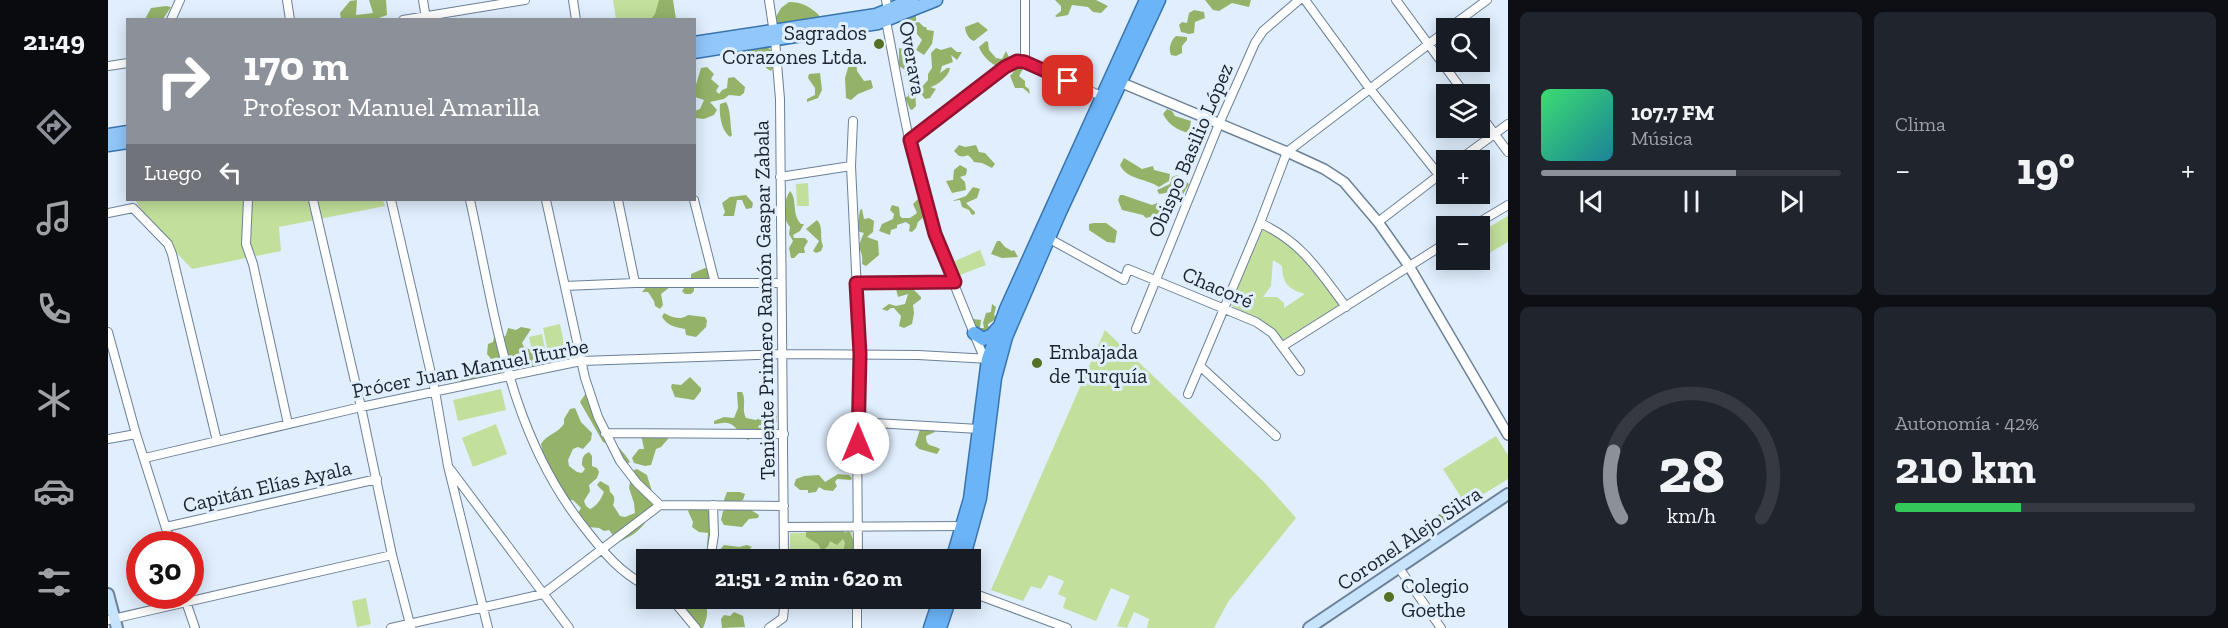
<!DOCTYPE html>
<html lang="es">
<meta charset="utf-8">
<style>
:root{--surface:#171b24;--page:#20242c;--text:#f1f3f6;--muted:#9ea1a6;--line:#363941;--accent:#8c9099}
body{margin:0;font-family:"Zilla Slab",serif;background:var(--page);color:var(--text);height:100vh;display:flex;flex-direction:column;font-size:22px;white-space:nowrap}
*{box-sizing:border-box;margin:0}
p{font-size:20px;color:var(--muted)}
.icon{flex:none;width:33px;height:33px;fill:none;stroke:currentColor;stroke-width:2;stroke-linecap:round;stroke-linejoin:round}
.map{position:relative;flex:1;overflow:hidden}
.side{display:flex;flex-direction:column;gap:12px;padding:12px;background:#0d0f14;width:720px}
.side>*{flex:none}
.banner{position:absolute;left:18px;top:18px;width:570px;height:183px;border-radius:0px;box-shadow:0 3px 15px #0003;background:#8c9099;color:#fff;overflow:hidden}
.controls{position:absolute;left:1328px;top:18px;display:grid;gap:12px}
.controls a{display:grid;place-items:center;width:54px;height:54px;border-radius:0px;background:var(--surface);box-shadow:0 3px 15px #0003;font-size:30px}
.speed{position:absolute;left:18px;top:531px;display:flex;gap:12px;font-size:30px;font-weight:700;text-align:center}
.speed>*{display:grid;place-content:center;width:78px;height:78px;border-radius:50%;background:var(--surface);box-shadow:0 3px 15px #0003;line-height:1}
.speed .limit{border:9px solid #d22;background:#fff;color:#111}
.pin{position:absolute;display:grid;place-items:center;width:51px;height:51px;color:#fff;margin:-26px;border-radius:12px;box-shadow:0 3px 9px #0006}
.me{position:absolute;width:66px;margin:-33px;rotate:0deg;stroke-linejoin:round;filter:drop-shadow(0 0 4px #0008)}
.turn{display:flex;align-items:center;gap:21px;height:126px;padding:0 18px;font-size:27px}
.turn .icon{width:78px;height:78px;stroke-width:2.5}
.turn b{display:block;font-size:42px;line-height:51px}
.then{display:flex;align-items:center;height:57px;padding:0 18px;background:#0003;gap:12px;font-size:22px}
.big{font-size:45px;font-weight:700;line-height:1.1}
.side .tile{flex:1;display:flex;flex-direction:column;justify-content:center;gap:9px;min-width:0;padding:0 21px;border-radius:9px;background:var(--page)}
.side .dial{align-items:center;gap:0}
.dial svg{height:156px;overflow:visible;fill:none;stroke:var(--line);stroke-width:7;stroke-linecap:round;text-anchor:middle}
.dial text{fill:var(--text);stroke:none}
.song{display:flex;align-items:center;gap:18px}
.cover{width:72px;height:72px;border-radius:9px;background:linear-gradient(135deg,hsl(140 70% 55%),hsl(190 70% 35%))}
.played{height:6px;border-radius:3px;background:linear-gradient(90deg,var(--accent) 65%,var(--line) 65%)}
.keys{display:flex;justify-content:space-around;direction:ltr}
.heat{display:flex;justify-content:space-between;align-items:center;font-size:33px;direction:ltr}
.charge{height:9px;border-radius:4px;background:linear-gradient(90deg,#34c759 42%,var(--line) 0)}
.side .tiles{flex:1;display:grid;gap:12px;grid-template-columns:repeat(2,1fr)}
.trip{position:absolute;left:528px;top:549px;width:345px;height:60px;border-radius:0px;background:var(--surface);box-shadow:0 3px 15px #0003;font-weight:700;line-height:60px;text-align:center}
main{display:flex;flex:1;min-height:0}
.dock{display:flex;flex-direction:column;width:108px;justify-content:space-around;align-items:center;background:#090b0e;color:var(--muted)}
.dock .icon{width:42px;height:42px}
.dock .on{color:var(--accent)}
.dock b{font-size:27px;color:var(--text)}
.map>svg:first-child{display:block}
.green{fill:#c2df9b;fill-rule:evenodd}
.forest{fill:#94b369}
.water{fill:#809e55}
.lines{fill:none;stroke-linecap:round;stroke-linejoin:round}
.minor-casing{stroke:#6b8197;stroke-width:10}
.tertiary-casing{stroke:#6b8197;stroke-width:12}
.secondary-casing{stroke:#6b8197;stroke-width:14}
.primary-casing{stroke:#3875af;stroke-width:15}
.trunk-casing{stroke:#3875af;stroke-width:15}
.minor{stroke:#fff;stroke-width:8}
.tertiary{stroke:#fff;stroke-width:9}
.secondary{stroke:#c8e3fc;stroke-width:10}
.primary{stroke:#91c7fa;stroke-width:12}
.trunk{stroke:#6cb4f8;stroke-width:12}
.route-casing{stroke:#92132f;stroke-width:15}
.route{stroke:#e11d48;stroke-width:10}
.poi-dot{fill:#547024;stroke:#e0eefd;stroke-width:2}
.labels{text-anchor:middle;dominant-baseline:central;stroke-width:6;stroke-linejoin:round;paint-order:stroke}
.poi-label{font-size:21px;fill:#1b232c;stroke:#e0eefd;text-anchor:start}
.street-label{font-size:21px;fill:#1b232c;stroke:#e0eefd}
</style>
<main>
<nav class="dock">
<b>21:49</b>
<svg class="icon on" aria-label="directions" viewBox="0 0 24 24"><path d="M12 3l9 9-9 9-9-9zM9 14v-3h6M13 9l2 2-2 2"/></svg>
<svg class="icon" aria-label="music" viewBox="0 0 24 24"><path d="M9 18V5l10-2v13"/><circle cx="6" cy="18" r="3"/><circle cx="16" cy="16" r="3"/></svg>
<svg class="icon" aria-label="phone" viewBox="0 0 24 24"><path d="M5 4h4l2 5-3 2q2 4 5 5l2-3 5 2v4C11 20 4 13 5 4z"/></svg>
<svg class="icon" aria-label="climate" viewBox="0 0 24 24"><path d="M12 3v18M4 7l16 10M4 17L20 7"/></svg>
<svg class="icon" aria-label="car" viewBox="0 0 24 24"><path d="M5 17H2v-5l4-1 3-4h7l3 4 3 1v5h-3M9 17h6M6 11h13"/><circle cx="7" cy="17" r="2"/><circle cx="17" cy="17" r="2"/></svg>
<svg class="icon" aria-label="filters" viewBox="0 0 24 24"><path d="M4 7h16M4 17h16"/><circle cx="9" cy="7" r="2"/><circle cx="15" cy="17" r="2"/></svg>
</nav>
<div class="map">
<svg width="1400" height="628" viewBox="0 0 1400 628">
<rect width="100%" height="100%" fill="#e0eefd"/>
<path class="green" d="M505 0H563L566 19H508Z
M700 183 701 206H689L688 184Z
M27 200H275L277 206 171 227 173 251 84 269 46 229Z
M1400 216V242L1381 253 1371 233Z
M1155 229C1190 243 1210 276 1231 305L1176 341 1162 326 1124 306 1123 304ZM1165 260 1174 266C1175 285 1181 289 1197 294L1176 308V303L1169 297H1155L1163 286Z
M872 250 878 265 852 275 847 261Z
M452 324 458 353 441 357 435 328Z
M997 330 1156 482 1188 518 1120 602 1106 628H1039L1041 619 1026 612 1019 628 1009 626 1022 596 1003 588 988 621 955 608 958 598 950 594 956 581 941 575 933 589 923 586 915 601 883 590Z
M434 334 439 359 426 362 421 337Z
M393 389 398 410 350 421 345 400Z
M388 424 399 454 365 467 354 438Z
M1388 436 1400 455V479L1358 505 1335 469Z
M744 532V559H682V533Z
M258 598 263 624 249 627 244 601Z"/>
<path class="forest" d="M249 0 248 15 265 13 261 0H278L279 15 268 19H233L232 13 242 1Z
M551 0H565L568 19H543L547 14Z
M947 0H988L1000 6 993 13 985 12 980 7 964 5 960 15 949 17 947 16 953 11V6Z
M1097 0H1143L1141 7 1124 3 1111 11 1105 10Z
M681 2C694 2 701 6 711 15L710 24 670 31 665 22 673 8Z
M58 6 63 7 55 19H37L43 8Z
M1086 10 1096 12 1097 18 1087 22 1086 33 1081 34 1073 32 1071 25 1074 22 1079 23 1081 13Z
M808 13V21H802V24L811 22 816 27H818L819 30 826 31 824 44 816 55 808 50 814 40 809 34V29L793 21 792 18Z
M870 22 880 30 866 41C861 40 857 32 857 27Z
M1068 36 1079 37V40L1074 46V53L1068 56 1063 55C1060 49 1063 40 1068 36Z
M878 41 880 42 881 50 888 58 894 59 898 51 902 59H898L890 66C883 65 873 54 871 47Z
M656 44 664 51 666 66 663 71 658 68 660 58 653 51 639 59 638 64 633 63 632 52 637 49 642 50 646 46Z
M843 47 849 52H854L849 60 843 55 845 62 834 66 832 73 839 68H842C841 76 829 86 822 87L828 89 822 98 817 99 812 92 807 91 808 106 804 110 802 109 797 98 800 96 802 80 807 79 812 89 820 80V74L824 68 823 53 828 48 833 50Z
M791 48 799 50 797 58 801 67 806 68 803 76 800 77 797 76V70L791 66Z
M748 59 749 71 756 81 763 80 765 88 750 94 743 100 738 98 737 78 742 61Z
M906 62 916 67 911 76 917 81V86L921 89 922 94 915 88H907L902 76 909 68Z
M599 67 606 74 603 79 611 86 608 91 611 94 614 90 619 88 620 78 626 77 637 87 636 93 632 96 621 95 616 99 602 102 609 110 606 115 596 119 587 118V111L592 109 596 100 587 97V88L593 68Z
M712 73 714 90 710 98 699 102V99L707 95V88L700 78 701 74Z
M618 102C623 110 622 125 624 135L622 137C613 130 611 114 612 104Z
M1059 109 1064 111 1067 116 1083 121 1081 133C1070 131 1060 124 1055 114Z
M851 145 857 147 868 145 871 152 877 153 887 164 884 168 874 163 866 162C858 151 861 158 851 156L846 151Z
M1016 158 1034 169 1045 166 1046 170 1062 174 1061 181 1051 187C1038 178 1019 180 1012 165Z
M852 165 859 169 858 175 852 177 857 182 858 190 844 193 838 181 845 180 846 170Z
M1069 175 1081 184 1074 196 1069 198 1064 195V192L1051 194 1049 190 1062 184 1064 177Z
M865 187 872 189 869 198 858 203 867 212V214L864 215 861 210 854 207 852 200 844 201 858 196Z
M682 191C690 200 683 213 693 224H696L692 231 685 235 686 238H697L700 241 696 248 697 253H691L686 258H683L681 248 685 241 681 234 682 227C674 218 675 201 682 191Z
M638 195 645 203 644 208 638 209 634 200H629L626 216H615L617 212 614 203 622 197Z
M1012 195H1015L1044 205 1049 203 1060 211 1056 217 1045 216 1038 218 1035 215 1014 210 1010 200Z
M810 199 814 202 818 215 810 222 808 228 804 232 801 231 802 225 798 222 789 225V228L783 230 782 235 771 231 774 224 785 219 786 214 782 210 784 205 791 207 792 216 794 218H802L809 213 805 204Z
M754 209 756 219 761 218 766 221 765 232 759 237 770 241 771 255 758 266 754 264C756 246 746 254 756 233L749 231 747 227 750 222 752 210Z
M709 220C716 227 711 237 715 246L713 251 708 253 705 251 711 241 698 229Z
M986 223H998L1009 231 1007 243 999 242 981 230V224Z
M889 241H892L897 247 904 251 906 250 910 257 894 258 883 254Z
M597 268 604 270 602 278 586 284V291L583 294H577L574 291 583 279V274Z
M793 277 811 280 802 283V286L813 297V299L805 305 806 313 804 324 796 328 791 326 793 316 786 308H783L779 311 774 309 781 304 788 306 797 304 800 294 790 297 788 289 797 285 788 279Z
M559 284 562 287 553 294 555 305 552 309 547 306 546 301 540 292H534L539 286Z
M884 304 888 307 886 315 888 317 885 321 880 324V326L884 328 880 334 868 329 869 327 865 326V319L873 320 872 328H876L875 323 878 313 883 312Z
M556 313C563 317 572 321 580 315L597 317 599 321 598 327 588 337 578 335 577 329C567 327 560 326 554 317Z
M413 327 423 329 414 343 416 347 426 351H432L435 355 434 360 424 366 413 365 393 375 382 374 367 379 358 385 352 382 364 365 370 371H378L387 367V364L379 354 380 344 385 342 387 332 394 339 398 335 400 328 408 330Z
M582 377 593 388V391L586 400 567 397 563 387 564 384 573 385Z
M629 392H634C639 401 633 409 638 418L648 420 653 417 654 412 664 408 668 411 669 422H661L650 426 651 428 662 425 667 426 668 431 649 434 640 440C631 435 627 421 615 423 612 423 609 424 606 424V421L616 417 626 418 630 408Z
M478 393 483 395C488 407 492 420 498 432 505 443 515 450 522 462L517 465 500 444 495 442 472 402Z
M467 408 473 422 484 433 483 440 475 449 470 447 465 449 460 460 461 466 469 472 474 473 477 469 474 465C474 458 475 455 481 452L484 456V466L489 468 491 472 489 478 481 485 482 491 476 501 478 506 482 509C489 506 493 499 496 492L489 485 492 481 501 486 502 492C507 496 507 499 505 505L512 516 517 517 527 513 526 503 521 488 524 471 529 469 539 475C542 487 547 495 545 507L537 512V523C530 532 521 538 510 542L501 530 496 531 491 528 480 527 467 518 473 508 465 500 454 501 450 497 449 480 438 477 439 472 433 444C438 435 450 433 456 424V419L462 409Z
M822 421 824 422 827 432 818 436C818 448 824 444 832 449L829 454 811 449 807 445 813 426Z
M533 431 543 437 558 434 560 439 553 447 548 449 543 465 537 466 526 463 524 458 531 449H536L534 439 530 435Z
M730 474 741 475 744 478 743 480 729 479 727 482 729 486 725 491 716 490 711 487 708 492 700 493V490H692L686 485 688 479 696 476 711 475 717 482Z
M619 492H632L637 494 635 500 630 502 651 515 650 518 641 519 634 527 616 525 613 520 615 511 620 509 616 500Z
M585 506 589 509 598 507 605 515 602 548 599 546 600 533 591 532 584 527 585 522 580 511Z
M724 522 733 526 737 533 741 531C747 540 747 549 747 559H738L741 558 735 552 737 543 735 539 729 545 722 541 720 546 714 551 710 544 698 537V532L703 526H720Z
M616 545 631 547 639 545 644 547 639 551 631 550 628 555 617 557 616 554 609 553Z
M574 599H595C601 609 600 616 595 628H591C583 619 572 612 574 599Z
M598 599H621L630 604 627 608 620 609 616 606C607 610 604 604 598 599Z
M626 612 635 616 637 627 614 628 613 619 616 615 622 616Z"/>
<path class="water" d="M1348 503 1354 510 1332 526 1326 518Z"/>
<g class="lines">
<defs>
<path id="minor" d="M179 0 182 20
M315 0 318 19
M465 0 468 20
M661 0 667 40 672 99 676 560
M778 0 780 10 778 21C792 92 803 165 827 234 841 273 858 314 874 353L880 359
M917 0V61
M1197 0 1262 89 1331 175
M1288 0 1357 94
M63 20 72 0
M295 20 417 0
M1341 28 1379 0
M0 66 20 63
M1371 113 1400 152
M745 121 743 166 752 354 749 422 750 560
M802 140 897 67 909 61H917L993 96
M1351 160 1400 124
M672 177 743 166
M140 200 138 244 145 264 180 424
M205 200 253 407 284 555 303 628
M283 200 327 391 340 466 380 628
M362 200C388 317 400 434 479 531 498 555 511 571 538 586
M438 200 477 378 490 417 512 461 529 483 552 505
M510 200 527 283
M586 200 607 283
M0 213 25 208 60 244 64 254 109 441
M1270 222 1338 170
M1152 223C1194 242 1211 271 1238 307
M1365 226 1400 205
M940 238 1016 280 1020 269 1148 322 1164 333 1192 371
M749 283 847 281
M457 286 527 283H673
M1028 329 1111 124 1147 43 1155 31 1191 0
M0 332 28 434 63 544
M1175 346 1338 243
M1092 366 1168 436
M1080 394 1152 223 1179 152 1338 31
M749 422 871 429
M497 433 676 434
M0 439 28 434
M37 458 253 407 473 361 676 354 810 355 882 359
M342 469 461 628
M552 505 676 506
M58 527 269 479
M676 527 858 526
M602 560 606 535 605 505
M1291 568 1333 628
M862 592 959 628
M76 596 87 628
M563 598 588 628
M0 620 284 555
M283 628 435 594 552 505
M661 628 675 618 677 598
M749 628V598"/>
<path id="tertiary" d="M1007 80 1179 152 1216 169 1236 182 1270 222 1301 266 1400 435"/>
<path id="secondary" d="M0 594 9 628
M1201 628 1400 494"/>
<path id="primary" d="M586 43 768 15 804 0
M586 52 770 23 828 0
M0 135 20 132
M0 145 20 142"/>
<path id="trunk" d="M866 333 875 339 884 335 890 328
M844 560 862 499 880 359 898 309 1038 0
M855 560 872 498 887 378 898 337 952 212 1051 0
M822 628 832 598
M832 628 842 598"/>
</defs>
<use href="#minor" class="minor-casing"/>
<use href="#tertiary" class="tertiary-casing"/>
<use href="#secondary" class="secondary-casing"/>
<use href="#primary" class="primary-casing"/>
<use href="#trunk" class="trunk-casing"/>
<use href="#minor" class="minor"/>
<use href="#tertiary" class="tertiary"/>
<use href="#secondary" class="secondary"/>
<use href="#primary" class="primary"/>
<use href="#trunk" class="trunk"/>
</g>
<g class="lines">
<defs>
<path id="route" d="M750 443 752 354 748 283 847 282 827 234 802 140 897 67 909 61 917 62 960 81"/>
</defs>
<use href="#route" class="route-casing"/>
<use href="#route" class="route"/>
</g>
<g class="poi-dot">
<circle cx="771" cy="44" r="6"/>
<circle cx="929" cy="363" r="6"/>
<circle cx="1281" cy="597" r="6"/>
</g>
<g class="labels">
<g class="poi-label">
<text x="759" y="32" text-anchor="end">Sagrados<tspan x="759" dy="24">Corazones Ltda.</tspan></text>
<text x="941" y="351">Embajada<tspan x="941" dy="24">de Turquía</tspan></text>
<text x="1293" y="585">Colegio<tspan x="1293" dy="24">Goethe</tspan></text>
</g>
<g class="street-label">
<text transform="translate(805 58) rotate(80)">Overava</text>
<text transform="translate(1082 150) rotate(-67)">Obispo Basilio López</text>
<text transform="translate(1110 287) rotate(23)">Chacoré</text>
<text transform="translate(656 300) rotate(-91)">Teniente Primero Ramón Gaspar Zabala</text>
<text transform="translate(362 368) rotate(-11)">Prócer Juan Manuel Iturbe</text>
<text transform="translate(159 486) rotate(-13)">Capitán Elías Ayala</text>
<text transform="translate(1301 538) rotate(-34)">Coronel Alejo Silva</text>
</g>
</g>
</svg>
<div class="controls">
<a><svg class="icon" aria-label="search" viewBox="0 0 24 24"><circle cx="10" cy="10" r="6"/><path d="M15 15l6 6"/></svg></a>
<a><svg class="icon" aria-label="layers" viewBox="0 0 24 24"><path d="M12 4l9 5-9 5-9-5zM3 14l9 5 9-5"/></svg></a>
<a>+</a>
<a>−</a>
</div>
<div class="speed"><div class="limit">30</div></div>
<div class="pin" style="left:960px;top:81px;background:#d93025"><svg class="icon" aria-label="arrive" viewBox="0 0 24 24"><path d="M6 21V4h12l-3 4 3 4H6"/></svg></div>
<svg class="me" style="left:750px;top:443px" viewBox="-20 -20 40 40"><circle r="19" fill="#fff"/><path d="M0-13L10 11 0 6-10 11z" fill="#e11d48"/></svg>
<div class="trip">21:51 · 2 min · 620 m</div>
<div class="banner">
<div class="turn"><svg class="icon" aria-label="right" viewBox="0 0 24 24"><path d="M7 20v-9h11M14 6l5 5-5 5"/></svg><div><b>170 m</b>Profesor Manuel Amarilla</div></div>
<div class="then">Luego<svg class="icon" aria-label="left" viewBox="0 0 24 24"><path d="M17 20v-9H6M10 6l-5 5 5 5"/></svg></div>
</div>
</div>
<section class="side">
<div class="tiles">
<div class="tile">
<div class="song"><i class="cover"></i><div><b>107.7 FM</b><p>Música</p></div></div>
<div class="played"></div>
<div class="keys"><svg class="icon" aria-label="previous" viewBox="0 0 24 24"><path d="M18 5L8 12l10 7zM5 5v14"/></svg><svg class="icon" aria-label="pause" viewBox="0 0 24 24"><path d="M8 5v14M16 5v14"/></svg><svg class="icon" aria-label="next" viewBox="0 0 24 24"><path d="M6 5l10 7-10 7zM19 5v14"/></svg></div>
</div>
<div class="tile"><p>Clima</p>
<div class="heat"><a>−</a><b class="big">19°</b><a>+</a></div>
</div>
<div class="tile dial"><svg viewBox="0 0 100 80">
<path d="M14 69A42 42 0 1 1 86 69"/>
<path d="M14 69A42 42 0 0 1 10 35" stroke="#8c9099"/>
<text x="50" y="56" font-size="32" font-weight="700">28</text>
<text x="50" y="72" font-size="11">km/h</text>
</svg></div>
<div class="tile"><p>Autonomía · 42%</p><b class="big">210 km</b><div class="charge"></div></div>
</div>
</section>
</main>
